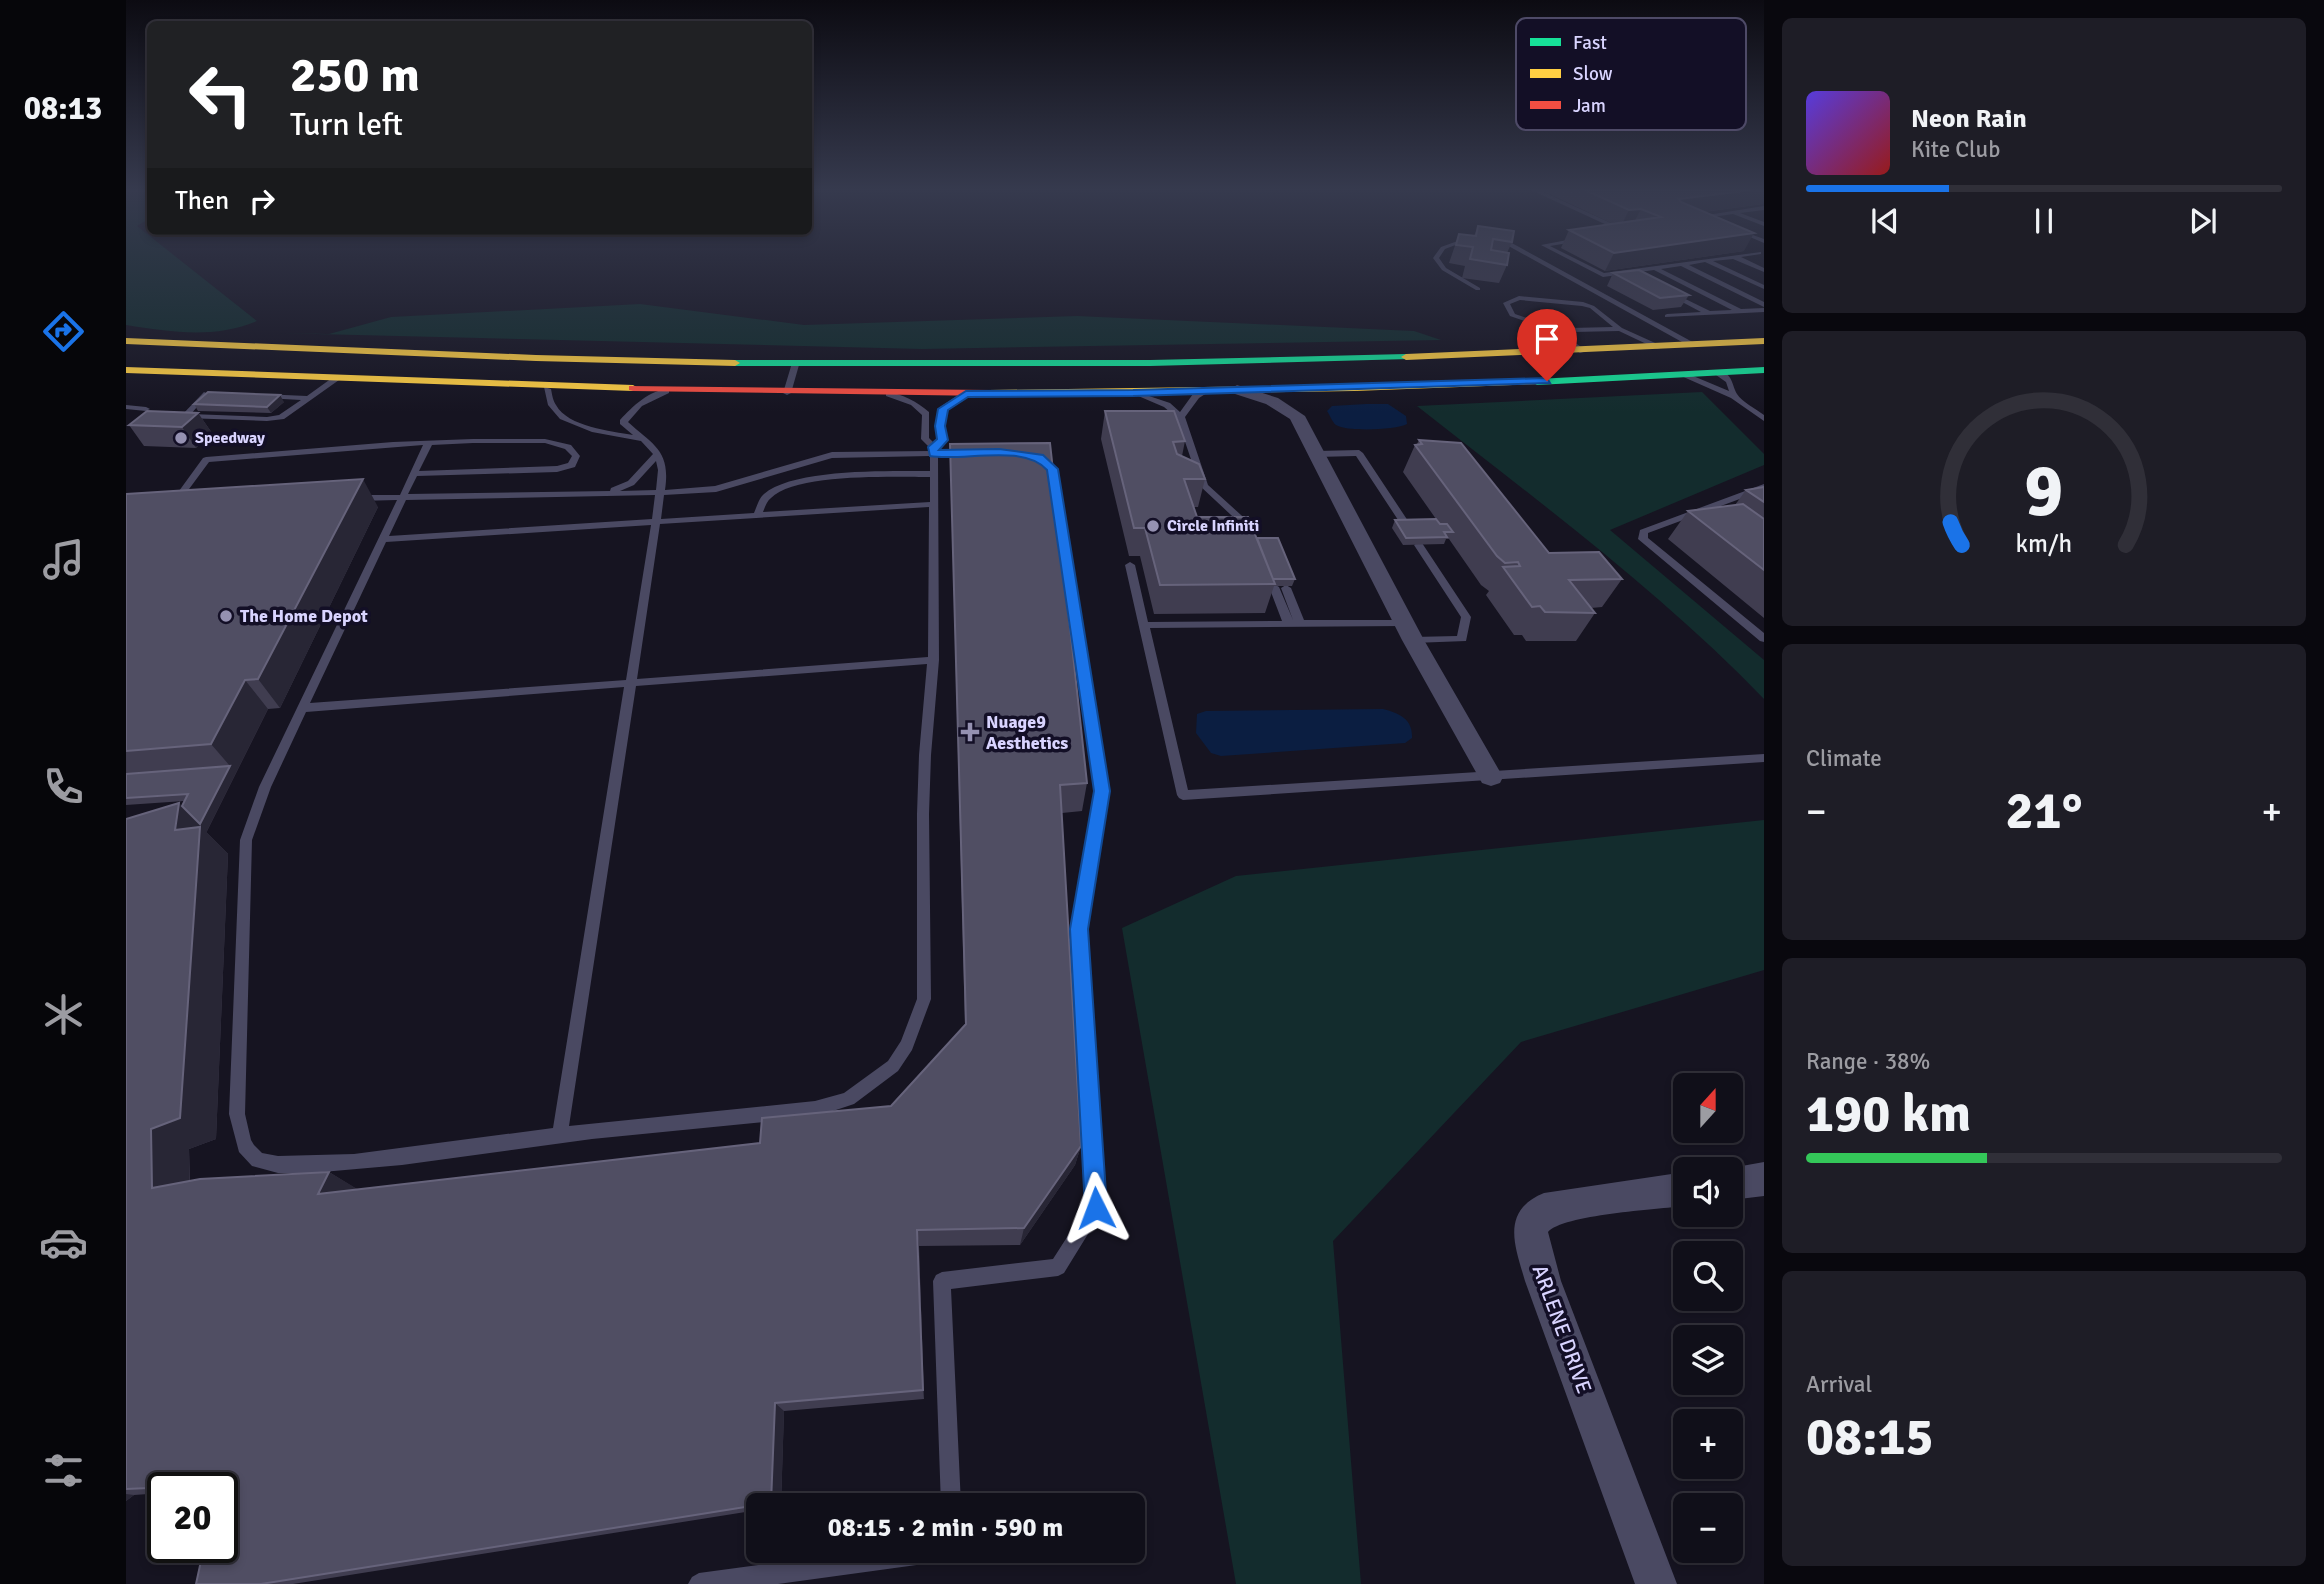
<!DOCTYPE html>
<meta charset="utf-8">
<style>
:root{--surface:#100f19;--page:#1e1d26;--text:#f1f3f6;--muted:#9c9ca2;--line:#302f38;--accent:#1a73e8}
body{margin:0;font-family:Signika,sans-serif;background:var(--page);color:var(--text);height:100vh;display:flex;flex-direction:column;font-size:26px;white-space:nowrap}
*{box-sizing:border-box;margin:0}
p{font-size:23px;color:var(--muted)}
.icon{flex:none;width:38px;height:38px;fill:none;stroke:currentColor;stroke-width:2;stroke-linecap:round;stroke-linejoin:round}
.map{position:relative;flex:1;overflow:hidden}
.panel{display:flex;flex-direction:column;gap:18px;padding:18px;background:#09080e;width:560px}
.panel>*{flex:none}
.hud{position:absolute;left:21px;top:21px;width:665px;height:214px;border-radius:10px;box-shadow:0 4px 10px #0003,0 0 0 2px var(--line);background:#202124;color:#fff;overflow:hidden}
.needle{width:46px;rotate:21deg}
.buttons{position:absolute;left:1547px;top:1073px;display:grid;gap:14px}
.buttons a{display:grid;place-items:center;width:70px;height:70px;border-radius:10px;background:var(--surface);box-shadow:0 4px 10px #0003,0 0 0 2px var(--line);font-size:35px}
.speed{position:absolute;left:21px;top:1472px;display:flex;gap:14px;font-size:35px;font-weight:700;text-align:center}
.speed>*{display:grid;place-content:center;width:91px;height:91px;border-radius:50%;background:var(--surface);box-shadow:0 4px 10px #0003,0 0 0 2px var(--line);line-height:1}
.speed .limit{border:4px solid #111;border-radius:10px;background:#fff;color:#111}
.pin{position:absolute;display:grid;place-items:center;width:60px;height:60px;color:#fff;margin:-72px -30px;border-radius:50% 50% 50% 0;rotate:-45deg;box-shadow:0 0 7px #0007}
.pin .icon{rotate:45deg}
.me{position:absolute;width:77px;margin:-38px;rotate:357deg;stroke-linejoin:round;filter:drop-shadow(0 0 5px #0008)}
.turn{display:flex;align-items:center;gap:24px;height:147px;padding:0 28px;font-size:32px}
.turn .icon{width:91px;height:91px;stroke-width:2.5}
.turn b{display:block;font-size:49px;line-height:60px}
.then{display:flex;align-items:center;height:66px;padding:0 28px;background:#0003;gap:14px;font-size:26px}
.big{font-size:52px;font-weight:800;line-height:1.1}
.panel .tile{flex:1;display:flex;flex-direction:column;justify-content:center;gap:10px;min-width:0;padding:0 24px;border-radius:10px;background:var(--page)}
.panel .dial{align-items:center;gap:0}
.dial svg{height:182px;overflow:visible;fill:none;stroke:var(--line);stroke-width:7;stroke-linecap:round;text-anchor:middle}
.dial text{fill:var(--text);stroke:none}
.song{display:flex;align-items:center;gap:21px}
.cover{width:84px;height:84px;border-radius:10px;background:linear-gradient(135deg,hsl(250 70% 55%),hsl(0 70% 35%))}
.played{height:7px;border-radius:4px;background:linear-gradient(90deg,var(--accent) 30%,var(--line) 30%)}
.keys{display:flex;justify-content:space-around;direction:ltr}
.heat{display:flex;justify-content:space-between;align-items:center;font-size:38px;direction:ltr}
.charge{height:10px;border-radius:5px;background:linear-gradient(90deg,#34c759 38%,var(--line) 0)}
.trip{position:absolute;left:620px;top:1493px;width:399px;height:70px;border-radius:10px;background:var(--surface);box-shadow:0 4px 10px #0003,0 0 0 2px var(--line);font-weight:800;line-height:70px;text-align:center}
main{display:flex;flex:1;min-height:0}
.tabs{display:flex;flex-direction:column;width:126px;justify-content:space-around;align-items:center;background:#06060a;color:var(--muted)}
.tabs .icon{width:49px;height:49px}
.tabs .selected{color:var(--accent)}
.tabs b{font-size:32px;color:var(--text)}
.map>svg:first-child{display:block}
.green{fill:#132c2d}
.water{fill:#0b1e41}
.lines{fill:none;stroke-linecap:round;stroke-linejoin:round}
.lane{fill:#4a4962;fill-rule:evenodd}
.street{fill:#4a4962;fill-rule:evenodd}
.fast{fill:#16e098;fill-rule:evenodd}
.slow{fill:#ffcf43;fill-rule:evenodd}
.jam{fill:#f24e42;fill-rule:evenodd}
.wall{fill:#403d50}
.shaded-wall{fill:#282635}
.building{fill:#504e63;stroke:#66637b;stroke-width:2}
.route{fill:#1a73e8;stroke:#114b97;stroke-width:2}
.poi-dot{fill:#9591b1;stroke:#130f26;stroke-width:2.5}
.labels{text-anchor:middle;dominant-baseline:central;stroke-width:7;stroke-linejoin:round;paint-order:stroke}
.far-poi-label{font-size:16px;font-weight:bold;fill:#d9d4ff;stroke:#130f26;text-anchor:start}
.poi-label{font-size:18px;font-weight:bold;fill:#d9d4ff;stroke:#130f26;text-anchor:start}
.near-street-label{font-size:21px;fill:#d9d4ff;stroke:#130f26}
.key{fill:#130f26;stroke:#4e4a67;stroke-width:2}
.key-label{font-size:19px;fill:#d9d4ff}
</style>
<main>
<nav class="tabs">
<b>08:13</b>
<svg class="icon selected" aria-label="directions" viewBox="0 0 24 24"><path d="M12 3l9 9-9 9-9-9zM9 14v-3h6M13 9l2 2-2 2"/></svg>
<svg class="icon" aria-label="music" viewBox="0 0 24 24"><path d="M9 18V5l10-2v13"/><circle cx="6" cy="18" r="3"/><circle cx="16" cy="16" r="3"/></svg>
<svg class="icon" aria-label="phone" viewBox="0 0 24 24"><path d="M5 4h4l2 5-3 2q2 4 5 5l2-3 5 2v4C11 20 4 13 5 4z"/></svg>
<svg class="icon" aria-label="climate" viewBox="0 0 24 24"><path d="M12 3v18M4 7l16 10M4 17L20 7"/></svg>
<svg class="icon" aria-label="car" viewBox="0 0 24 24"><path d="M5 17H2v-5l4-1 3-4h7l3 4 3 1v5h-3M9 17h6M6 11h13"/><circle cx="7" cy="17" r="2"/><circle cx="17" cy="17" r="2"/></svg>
<svg class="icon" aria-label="filters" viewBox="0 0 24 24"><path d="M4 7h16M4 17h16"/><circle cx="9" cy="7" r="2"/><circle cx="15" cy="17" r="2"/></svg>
</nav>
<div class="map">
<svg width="1638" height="1584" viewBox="0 0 1638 1584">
<rect width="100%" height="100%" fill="#161421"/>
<path class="green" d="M0 190H24V218L11 226 131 321C88 339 45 332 0 325Z
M514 304 678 325 951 316 1288 331 1315 340 796 349 149 333 203 334 265 317Z
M1576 392 1638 454V465L1484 530 1638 660V699C1533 590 1409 499 1291 406Z
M1638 820V970L1395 1042 1207 1241 1235 1584H1110L996 928 1110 876Z"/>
<path class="water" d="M1240 404H1262L1280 416 1281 424C1270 430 1221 432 1210 425 1206 422 1204 415 1201 411L1206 406Z
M1257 709C1273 713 1287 719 1286 738L1279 743 1095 756 1085 753 1070 733 1071 714 1080 711Z"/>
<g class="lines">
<path class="lane" d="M1405 190H1413L1487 224 1492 230 1489 235H1485L1486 230 1483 226Z
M1638 206V210L1614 213 1638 222V226L1607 214 1572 219 1569 217Z
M1610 229 1638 239V243L1610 231Z
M1340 238 1345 239 1319 249 1313 258 1320 268 1354 288V290H1350L1316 270 1307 258 1315 247Z
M1452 238 1454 241 1424 246 1478 273 1635 252V254L1615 257 1638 268V272L1607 259 1587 261 1638 285V289L1579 262 1563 265 1638 302V307L1555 266 1535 269 1615 309 1638 308V312L1539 317V315L1541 314 1575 312 1543 295V293L1545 292 1584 311 1606 310 1528 270 1477 277 1415 245Z
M1371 239 1382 241 1572 345 1565 347 1379 244 1369 242Z
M1393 296 1457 302 1468 306 1496 328 1538 347 1531 349 1493 331 1447 332 1446 336 1448 342 1461 351 1454 353 1442 345 1439 335 1384 316 1377 303ZM1394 300 1456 306 1464 308 1487 327 1444 328 1440 331 1389 314 1384 304Z
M666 363 673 365 665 393 661 395 657 393Z
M1590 371C1607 372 1605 383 1611 394 1616 402 1630 409 1638 415V421L1605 398 1553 375 1560 373 1603 391 1600 382 1590 375Z
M206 378 213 380 158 419 141 421 59 418 55 416 78 392 82 394 65 414 141 417 153 415 175 400 139 398 135 396 136 394 181 396Z
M418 387 425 389C426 394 427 401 430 405 442 427 485 431 507 435L494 424V420C507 406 523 390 543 389V393L516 406 502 422C527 445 545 450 539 490L589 486 706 452 804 451V448L795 439 796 415 785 405 760 396V392C776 393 791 402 803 412V438L808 443 813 439 810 427 814 407 837 392 844 394 821 410 818 427 821 440 812 448V451L839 450 843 453 839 456H812L813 660 805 755 803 814 805 999 786 1050 772 1071 728 1104 689 1117 466 1139 276 1165 185 1173H152L126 1166 113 1152 103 1114 114 840 133 787 271 500 232 501 228 498 232 495H274L297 445 83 462 52 504 49 505 45 502 77 458 80 457 267 442 347 439H419L445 445 454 456 449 467 431 472 291 476 282 494 484 491 485 488 502 481 527 454 515 441 466 432 434 419 422 405ZM347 443H419L439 449 446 456 442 463 431 466 293 471 306 445ZM804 456V471C765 471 667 468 638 494 633 498 631 506 628 513L535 519 538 495 590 492 706 458ZM530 461 532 470 530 490 494 491 508 485ZM804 477V502L637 512C639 507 641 501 645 498 669 473 769 477 804 477ZM529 495 526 519 263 536 280 500ZM803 507 802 657 511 679 534 524ZM525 525 500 680 184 703 260 542ZM801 664 793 755 791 814V999L775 1041 762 1061 718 1093 689 1101 443 1126 510 686ZM498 687 427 1128 228 1154 152 1156 136 1153 128 1145 125 1140 119 1114 126 840 145 787 180 712Z
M1077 389 1084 391 1073 398 1059 417 1082 485 1126 525V529H1120L1074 486 1051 418 1038 407 1010 395 1014 393 1044 403 1054 412 1067 394Z
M0 405 20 407 24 409 20 411 0 409Z
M1233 450 1237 453 1286 527 1284 529H1278L1230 456 1191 457 1187 454 1191 451Z
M916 455 931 469 982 791 960 930 978 1208 938 1273 932 1276 825 1289 835 1505H815L807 1281 810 1275 816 1272 927 1259 961 1206 946 930 970 791 923 470 912 458Z
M1638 484V490L1522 533V538L1638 633V642L1634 641 1512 539 1514 530Z
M1293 542 1296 543 1345 617 1340 641 1287 643 1282 640 1287 637 1331 636 1335 617 1288 545Z
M1004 562 1009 565 1022 622 1156 621 1143 587 1148 584 1153 587 1167 620 1155 588 1160 585 1165 588 1178 620H1278L1283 623 1278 626 1024 628 1062 790 1638 754V762L1057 800 1053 798 1051 795 999 565Z
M745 1550H837L834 1557 827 1560 652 1584H562L566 1577 573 1573Z"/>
<path class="street" d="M1111 385 1152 398 1179 416 1298 640 1377 777 1374 783 1365 786 1356 783 1276 640 1164 419 1140 404 1106 393 1103 390Z
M1638 1162V1196L1605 1200V1169H1599Z
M1559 1172V1206C1532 1209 1436 1215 1422 1232L1435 1281 1551 1584H1509L1399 1281C1389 1246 1374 1211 1418 1193Z"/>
<path class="fast" d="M1280 354 1283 355V359L1024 366H609L604 363 609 360H1024Z
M1638 367V373L1411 385 1406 382 1411 379Z"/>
<path class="slow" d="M0 338 410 355 609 360 614 363 609 366 410 361 0 344Z
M1638 338V344L1280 360 1275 357 1280 354Z
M0 367 507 385 512 388 507 391 0 373Z
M1411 379 1414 380V384L1228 391 863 396 858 393 863 390 1228 385Z"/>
<path class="jam" d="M503 386 863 390 868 393 863 396 507 391 503 390Z"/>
</g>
<path class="wall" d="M1415 190H1638L1637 204 1578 212 1618 251 1479 271 1435 248 1443 230 1487 224Z
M1352 226 1386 242 1381 253V265L1373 283 1336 278 1339 266 1323 263 1333 234 1348 236Z
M1487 273 1563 295 1555 307 1527 310 1481 286Z
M158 402 145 413 72 411 68 404Z
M979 411 1059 441 1056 456 1079 479 1072 507H1067L1071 517 1131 538 1169 579 1166 586H1148L1139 613 1028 614 1014 556H1003L975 439Z
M72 413 86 433 70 448 18 446 3 425Z
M1293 440 1423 553 1496 579 1476 607 1465 608 1469 613 1450 641H1400L1396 635H1388L1360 595 1363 591 1355 585 1323 539H1320L1318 544 1277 545 1266 528 1269 520 1310 519 1277 472 1289 445 1291 444Z
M824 444 961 783 956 811 936 813 955 1146 949 1165 894 1245 793 1246 798 1399 658 1411 655 1505H632V1510L167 1584H70L96 1488H37V1493L8 1495 0 1501V819L56 806 58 801 0 805V494L252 507 154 708 142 709 81 831V833L102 854 90 1139 63 1149 64 1181 203 1172 232 1190 634 1143 765 1106 839 1026Z
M1638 487V618L1542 539 1562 511 1609 505 1620 490Z"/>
<path class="shaded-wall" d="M1625 190H1638V202L1637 204 1544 216 1553 199Z
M1515 209 1506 226 1494 228 1503 210Z
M1628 233 1618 251 1479 271 1488 253Z
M154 395 158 402 145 413 141 407Z
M72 413 86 433 70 448 56 427Z
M237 479 252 507 154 708 132 679Z
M119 680 142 709 81 831V833L102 854 90 1139 63 1149 64 1206 26 1188 25 1129 49 830 53 803 74 824 104 766 85 744Z
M955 1146 949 1165 894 1245 898 1228Z
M203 1172 233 1190 192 1194Z
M791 1230 793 1246 798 1399 797 1390Z
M649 1403 658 1411 655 1505 645 1503Z
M0 1494 8 1495 0 1501Z"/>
<path class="building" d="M1459 190H1625L1553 199 1555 202 1628 233 1488 253 1443 230 1535 217 1515 209 1503 210Z
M1352 226 1388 231 1386 242 1367 239 1365 250 1383 253 1381 265 1344 259 1347 247 1330 245 1333 234 1350 236Z
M1513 270 1563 295 1534 298 1487 273Z
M82 392 154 395 141 407 68 404Z
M21 411 72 413 56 427 3 425Z
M979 411H1048L1059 441 1047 442 1051 454 1073 464 1079 479H1058L1071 517H1122L1149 584 1034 585 1019 528H1008Z
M1293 440 1335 443 1423 553 1473 552 1496 579 1443 580 1469 613 1419 612 1414 606 1406 607 1377 567 1394 566 1392 562 1379 563 1371 556 1289 445 1296 444Z
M924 443 961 783 934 785 955 1146 898 1228 791 1230 797 1390 649 1403 645 1503 135 1584H70L78 1547H96V1488H92V1485L0 1489V819L53 803 49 830 74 827 54 1118 25 1129 26 1188 74 1179 203 1172 192 1194 634 1143 636 1118 765 1106 840 1024 824 444Z
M237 479 132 679 119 680 85 744 0 751V494Z
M1638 487V502L1620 490Z
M1617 504 1638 519V570L1562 511Z
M1310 519 1314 524H1321L1327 532H1318L1321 537 1280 538 1269 520Z
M1131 538H1152L1169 579H1147Z
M104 766 74 824 56 806 62 794 0 798V774Z"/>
<linearGradient id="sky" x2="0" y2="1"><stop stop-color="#0c0b12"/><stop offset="0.46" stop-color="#363a4e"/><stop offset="1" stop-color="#363a4e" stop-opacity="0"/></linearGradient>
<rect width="1638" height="412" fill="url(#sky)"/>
<path class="route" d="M1421 378 1424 383 1007 396 842 397 822 410 819 426 822 440 813 450 873 449 917 455 932 469 984 791 962 929 981 1208 977 1216 970 1219 962 1216 959 1208 944 929 968 791 921 470C897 443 836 462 804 456L802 447 811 439 809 426 812 409 840 391 1007 390Z"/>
<g class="poi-dot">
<circle cx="55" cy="438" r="7"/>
<circle cx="1027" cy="526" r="7"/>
<circle cx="100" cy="616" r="7"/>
<path d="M840.5 721.5h7v7h7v7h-7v7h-7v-7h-7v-7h7z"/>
</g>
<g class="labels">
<g class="far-poi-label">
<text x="69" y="438">Speedway</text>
<text x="1041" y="526">Circle Infiniti</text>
</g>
<g class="poi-label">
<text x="114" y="616">The Home Depot</text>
<text x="860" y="722">Nuage9<tspan x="860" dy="21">Aesthetics</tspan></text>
</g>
<g class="near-street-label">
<text transform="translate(1436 1329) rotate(70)">ARLENE DRIVE</text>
</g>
</g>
<rect x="1390" y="18" width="230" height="112" rx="10" class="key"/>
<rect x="1404" y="38" width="31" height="8" fill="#16e098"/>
<rect x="1404" y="69" width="31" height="9" fill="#ffcf43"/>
<rect x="1404" y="101" width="31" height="8" fill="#f24e42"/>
<g class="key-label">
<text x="1447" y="49">Fast</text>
<text x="1447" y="80">Slow</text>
<text x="1447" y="112">Jam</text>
</g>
</svg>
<div class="buttons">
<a><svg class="needle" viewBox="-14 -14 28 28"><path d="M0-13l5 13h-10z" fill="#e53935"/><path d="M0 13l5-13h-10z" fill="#9c9ca2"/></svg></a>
<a><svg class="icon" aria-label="sound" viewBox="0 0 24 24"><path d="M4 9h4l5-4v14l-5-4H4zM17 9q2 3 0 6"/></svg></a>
<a><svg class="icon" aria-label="search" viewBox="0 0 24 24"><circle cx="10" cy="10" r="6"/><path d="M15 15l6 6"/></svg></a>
<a><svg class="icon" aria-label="layers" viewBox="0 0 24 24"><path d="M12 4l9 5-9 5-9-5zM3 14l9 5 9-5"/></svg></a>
<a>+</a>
<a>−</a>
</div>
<div class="speed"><div class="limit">20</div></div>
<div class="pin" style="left:1421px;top:381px;background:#d93025"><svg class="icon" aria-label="arrive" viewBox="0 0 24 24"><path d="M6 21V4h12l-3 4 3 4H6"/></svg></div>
<svg class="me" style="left:970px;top:1208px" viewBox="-20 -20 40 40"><path d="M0-17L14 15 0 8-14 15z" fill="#1a73e8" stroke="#fff" stroke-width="4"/></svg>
<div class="trip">08:15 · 2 min · 590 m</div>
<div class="hud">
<div class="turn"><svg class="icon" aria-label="left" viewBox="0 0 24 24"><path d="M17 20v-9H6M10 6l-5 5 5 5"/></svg><div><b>250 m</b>Turn left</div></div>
<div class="then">Then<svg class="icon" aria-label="right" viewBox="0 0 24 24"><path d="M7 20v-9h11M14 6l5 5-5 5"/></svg></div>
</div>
</div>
<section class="panel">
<div class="tile">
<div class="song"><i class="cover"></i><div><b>Neon Rain</b><p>Kite Club</p></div></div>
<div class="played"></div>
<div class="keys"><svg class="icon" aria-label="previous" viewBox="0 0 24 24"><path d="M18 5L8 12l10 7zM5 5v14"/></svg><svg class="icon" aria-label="pause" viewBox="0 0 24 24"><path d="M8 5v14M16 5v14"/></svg><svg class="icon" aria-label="next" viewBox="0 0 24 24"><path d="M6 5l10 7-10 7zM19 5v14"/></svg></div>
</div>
<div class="tile dial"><svg viewBox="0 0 100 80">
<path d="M14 69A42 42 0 1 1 86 69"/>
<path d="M14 69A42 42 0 0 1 9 59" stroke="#1a73e8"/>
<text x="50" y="56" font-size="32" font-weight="700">9</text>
<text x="50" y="72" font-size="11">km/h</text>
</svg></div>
<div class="tile"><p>Climate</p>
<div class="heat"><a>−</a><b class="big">21°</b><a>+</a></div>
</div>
<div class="tile"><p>Range · 38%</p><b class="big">190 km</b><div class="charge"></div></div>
<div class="tile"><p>Arrival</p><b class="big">08:15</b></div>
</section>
</main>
